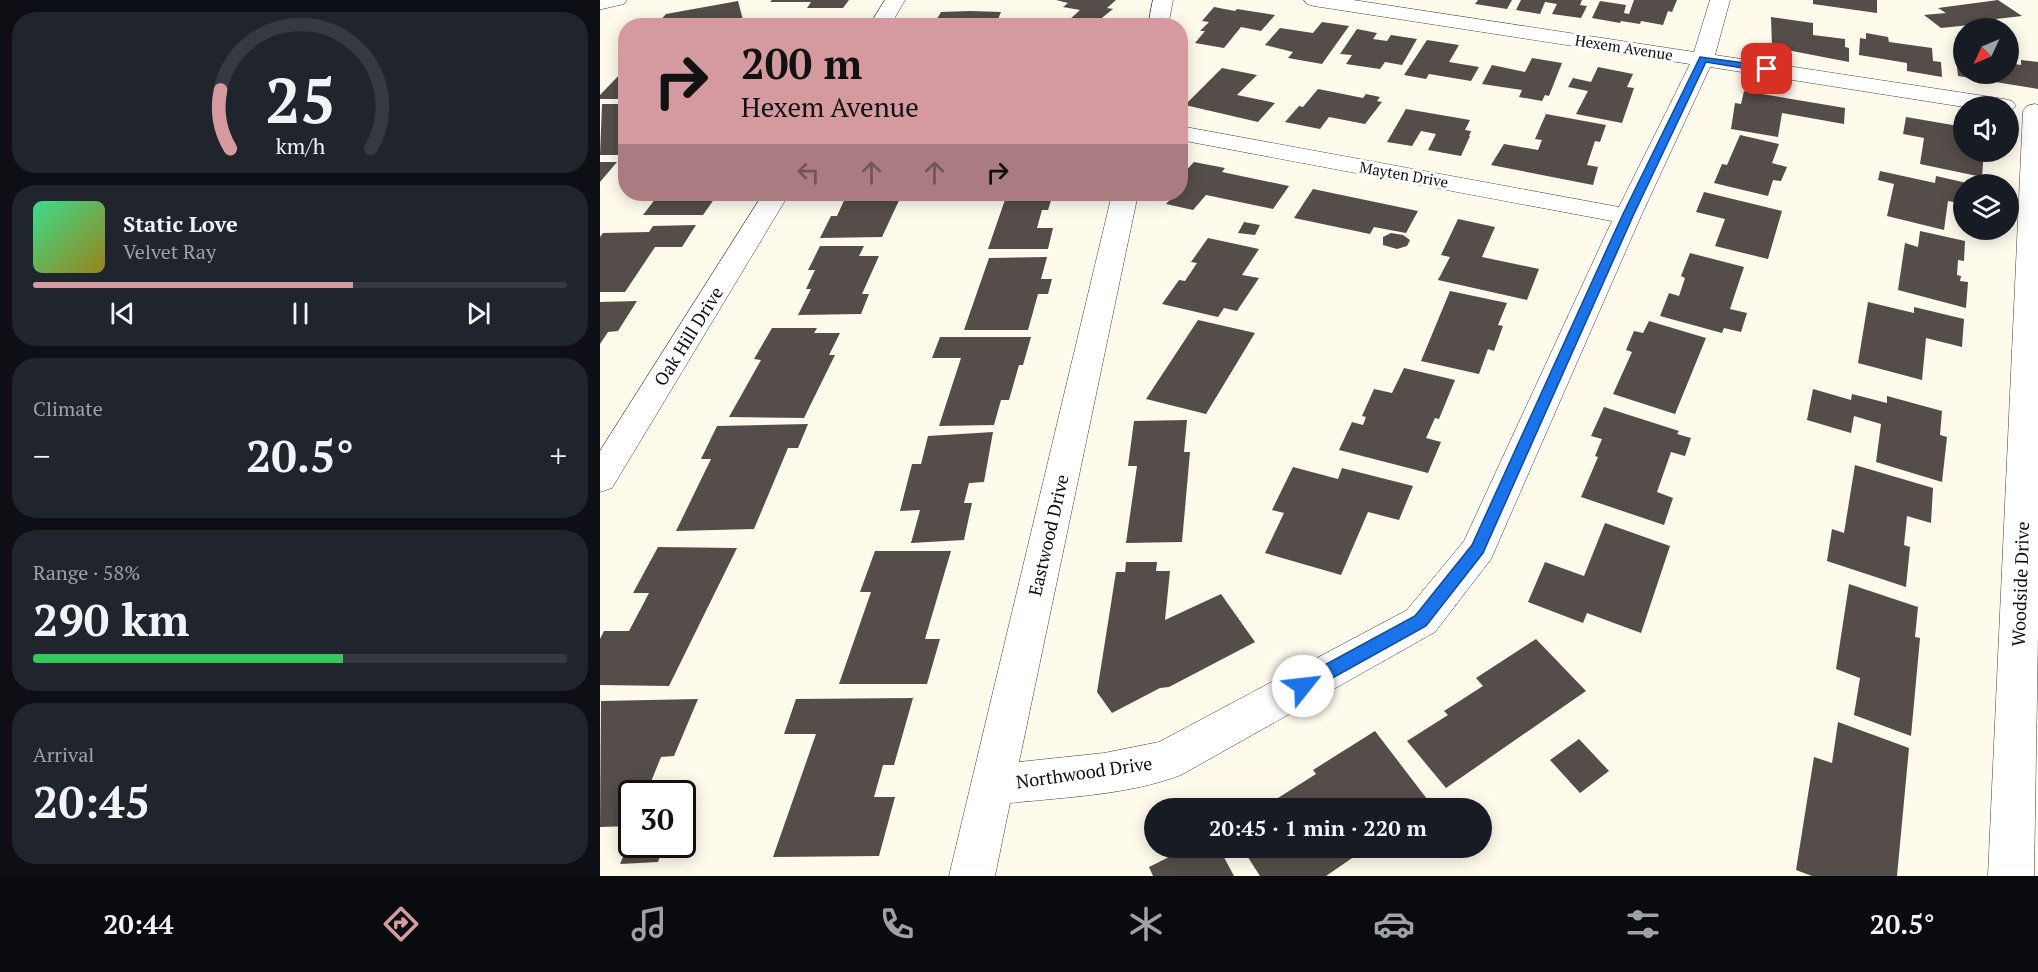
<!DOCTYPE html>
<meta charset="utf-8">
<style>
:root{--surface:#171b24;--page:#20242c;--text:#f1f3f6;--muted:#9ea1a6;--line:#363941;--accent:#d59aa0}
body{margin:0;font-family:"PT Serif",serif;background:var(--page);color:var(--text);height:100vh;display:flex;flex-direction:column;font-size:22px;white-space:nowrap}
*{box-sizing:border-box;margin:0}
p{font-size:20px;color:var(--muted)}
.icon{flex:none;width:33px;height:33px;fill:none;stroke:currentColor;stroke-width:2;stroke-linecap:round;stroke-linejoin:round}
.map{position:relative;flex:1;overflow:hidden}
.panel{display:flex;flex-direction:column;gap:12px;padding:12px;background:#0d0f14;width:600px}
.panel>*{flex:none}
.top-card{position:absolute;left:18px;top:18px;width:570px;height:183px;border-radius:24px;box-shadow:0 3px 15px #0003;background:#d59aa0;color:#111;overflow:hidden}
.needle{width:39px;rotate:226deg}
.controls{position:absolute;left:1353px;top:18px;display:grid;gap:12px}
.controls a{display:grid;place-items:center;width:66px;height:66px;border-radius:50%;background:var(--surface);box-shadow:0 3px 15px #0003;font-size:30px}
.speed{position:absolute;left:18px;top:780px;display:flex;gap:12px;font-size:30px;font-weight:700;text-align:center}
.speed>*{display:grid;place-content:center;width:78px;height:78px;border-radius:50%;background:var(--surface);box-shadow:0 3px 15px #0003;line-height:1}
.speed .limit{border:3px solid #111;border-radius:9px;background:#fff;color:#111}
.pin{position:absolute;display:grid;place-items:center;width:51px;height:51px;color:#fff;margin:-26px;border-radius:12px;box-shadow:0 3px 9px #0006}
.me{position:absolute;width:66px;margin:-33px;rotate:61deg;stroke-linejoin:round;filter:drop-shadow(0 0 4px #0008)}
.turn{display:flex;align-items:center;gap:21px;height:126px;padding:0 24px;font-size:27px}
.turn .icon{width:78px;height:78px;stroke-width:2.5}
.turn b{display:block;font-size:42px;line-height:51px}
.lanes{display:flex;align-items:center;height:57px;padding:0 24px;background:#0003;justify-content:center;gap:30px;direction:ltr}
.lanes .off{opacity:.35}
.big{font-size:45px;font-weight:700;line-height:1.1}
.panel .tile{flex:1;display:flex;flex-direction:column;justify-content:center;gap:9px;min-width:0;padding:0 21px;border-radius:24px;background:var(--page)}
.panel .dial{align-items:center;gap:0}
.dial svg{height:156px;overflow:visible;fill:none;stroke:var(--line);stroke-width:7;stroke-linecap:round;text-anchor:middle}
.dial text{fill:var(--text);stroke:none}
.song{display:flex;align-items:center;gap:18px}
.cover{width:72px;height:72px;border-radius:9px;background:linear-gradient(135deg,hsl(150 70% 55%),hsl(50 70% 35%))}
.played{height:6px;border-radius:3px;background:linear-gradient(90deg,var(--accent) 60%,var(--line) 60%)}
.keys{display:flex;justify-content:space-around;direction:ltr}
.heat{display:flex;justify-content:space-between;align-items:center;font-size:33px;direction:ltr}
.charge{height:9px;border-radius:4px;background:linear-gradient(90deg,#34c759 58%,var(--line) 0)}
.trip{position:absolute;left:544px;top:798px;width:348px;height:60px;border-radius:30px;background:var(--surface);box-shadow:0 3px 15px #0003;font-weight:700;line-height:60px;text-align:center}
.dock{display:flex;height:96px;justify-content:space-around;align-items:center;background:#090b0e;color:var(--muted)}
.dock .icon{width:42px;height:42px}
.dock .on{color:var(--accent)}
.dock b{font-size:27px;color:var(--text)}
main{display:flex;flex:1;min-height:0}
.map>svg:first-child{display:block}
.building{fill:#544d49}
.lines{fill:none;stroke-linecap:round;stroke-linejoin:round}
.street-casing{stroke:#3f3f3f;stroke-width:1}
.street{fill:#fff;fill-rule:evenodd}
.route{fill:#1a73e8;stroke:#114b97;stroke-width:1.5}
.labels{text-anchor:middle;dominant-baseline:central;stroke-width:6;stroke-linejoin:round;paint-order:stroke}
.far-street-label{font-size:15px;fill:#0c0c0c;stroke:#fff}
.street-label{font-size:18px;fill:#0c0c0c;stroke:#fff}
</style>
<main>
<section class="panel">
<div class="tile dial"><svg viewBox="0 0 100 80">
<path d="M14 69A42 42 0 1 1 86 69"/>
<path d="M14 69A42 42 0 0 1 9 39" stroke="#d59aa0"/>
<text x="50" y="56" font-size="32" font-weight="700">25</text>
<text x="50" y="72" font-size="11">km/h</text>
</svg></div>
<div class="tile">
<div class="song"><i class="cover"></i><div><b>Static Love</b><p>Velvet Ray</p></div></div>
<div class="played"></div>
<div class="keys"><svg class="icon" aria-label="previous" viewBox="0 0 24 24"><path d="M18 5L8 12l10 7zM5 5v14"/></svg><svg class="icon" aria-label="pause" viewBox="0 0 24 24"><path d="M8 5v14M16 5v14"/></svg><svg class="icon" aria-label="next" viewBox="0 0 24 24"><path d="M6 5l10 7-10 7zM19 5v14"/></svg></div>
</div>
<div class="tile"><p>Climate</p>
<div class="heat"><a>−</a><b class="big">20.5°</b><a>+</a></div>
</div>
<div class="tile"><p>Range · 58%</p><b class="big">290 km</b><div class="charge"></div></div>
<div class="tile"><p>Arrival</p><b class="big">20:45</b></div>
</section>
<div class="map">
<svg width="1438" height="876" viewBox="0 0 1438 876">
<rect width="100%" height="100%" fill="#fefaec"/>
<path class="building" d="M172 0H249L243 8H207L211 2H170Z
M456 0H516L507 8 513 9 493 25 468 21 480 10 463 7 468 3Z
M878 0H912L907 9 875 4Z
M921 0H982L980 5 987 6 981 18 952 14 957 4 945 2 940 14 916 10Z
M1034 0H1077L1072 12 1068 11 1063 25 1041 21 1040 24 1021 21 1020 23 992 18 1000 1 1026 5 1024 13 1029 14Z
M1213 0H1277V13L1213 4Z
M1398 0 1422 16 1396 19 1408 27 1374 28 1370 25 1341 28 1324 15 1346 13 1338 8Z
M138 1 143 20 114 26H62L58 23 66 14Z
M614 7 635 11 637 9 675 15 661 31 641 27 624 48 595 43 605 31H600L609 22 602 21Z
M370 11 401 12 395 26H333L341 12Z
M1171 17 1213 23V35L1245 39V47L1249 48V62L1172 47Z
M175 19H234L229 26H170Z
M722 22 749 26 722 64 688 58 693 52 665 45 680 28 713 33Z
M757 29 777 33 773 39 787 41 791 35 817 39 802 65 785 62 780 69 746 64 752 55 740 54Z
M1266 33 1288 37 1289 42 1332 48 1333 61 1341 62 1342 77 1307 71V63L1259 55 1260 38 1266 39Z
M827 40 859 45 849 62 879 67 871 81 829 74 826 79 804 75Z
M1355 49 1364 50V74H1408V63L1421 65V60L1438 62V89L1358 76Z
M932 58 962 63 949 96 945 95 942 101 919 97 922 90 882 84 892 65 925 72Z
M998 67 1033 74 1027 87 1034 88 1022 123 976 114 988 91 968 87 973 78 991 82Z
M26 68V99H0V95Z
M622 68 657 75 637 95 675 103 658 122 585 105Z
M718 89 763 98 766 94 780 97 777 101 782 102 765 124 729 117 720 129 685 122 699 106 703 107Z
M1144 91 1245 108 1244 124 1182 113 1178 137 1131 129 1135 103 1141 104Z
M2 104H26V146L19 155H0Z
M806 109 870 120 865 130 871 131 869 136H870L861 156 828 150 836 134 821 131 812 146 787 142Z
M946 114 1006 125 1000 142 995 141 987 165 998 167 993 185 891 165 904 144 938 150 942 140 935 139Z
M1306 117 1364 127V152H1384L1382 177 1320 164 1324 138 1303 134Z
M1140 135 1179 144 1172 163 1187 167 1181 181 1173 180 1168 196 1114 183 1122 164 1127 165Z
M0 162H17L0 182Z
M594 162 625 168 622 172 689 186 673 209 606 195 593 210 566 204 575 194H580V177Z
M1280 171 1335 183 1336 176 1371 184H1364V204L1348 201 1344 230 1287 216 1294 184 1278 180Z
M713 189 818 211 806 233 774 227 770 234 694 218Z
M1104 192 1182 211 1168 259 1115 246 1125 219 1096 212Z
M59 194H111L110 195H117L103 215H43Z
M247 194H302L282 237 220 238 231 216H237Z
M407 194H453L448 210H442L437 228H453L448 249H388Z
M858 219 895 227 882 257 939 269 927 300 838 280 850 257 841 255Z
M644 222 660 225 655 235 638 233Z
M96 225 82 247H55L25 292H0V237L3 233 49 232 53 226Z
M1320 231 1365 241 1364 261 1358 260 1357 275 1361 276 1360 281 1368 282 1366 308 1298 290 1305 243 1318 247Z
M791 233 803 235 810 240 807 246 797 249 783 245V237Z
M608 238 659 249 642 275 659 278 637 311 624 308 618 317 562 304 579 280 585 281 597 263 591 262Z
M220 246H264L259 256H279L262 294H269L261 314 198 315 211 289H206L215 270H208Z
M1090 253 1144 267 1130 309 1147 313 1141 332 1124 328 1122 333 1060 316 1069 293 1079 296 1085 278 1081 276Z
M447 257 441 279H452L448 294H438L428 330H364L389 258Z
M850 291 907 303 898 325 903 326 894 351 888 349 879 374 821 361Z
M37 301 18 331 8 332 0 344V302Z
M1268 302 1314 313V307L1364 319 1362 347 1326 338 1322 380 1258 363Z
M598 320 655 333 606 414 546 399Z
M1049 321 1106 338 1075 414 1013 394 1032 352 1026 350 1034 331 1043 333Z
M172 328H217L214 333H240L229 355H235L204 418 129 417 161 360 154 359Z
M340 337H431L423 365H419L409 400H401L394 425 339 426 361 358H332Z
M804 368 855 380 839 419 835 418 826 438 841 442 828 473 739 450 752 422 763 425 766 417 762 416 774 389 792 393Z
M1213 389 1251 400 1252 394 1287 403V396L1342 411 1340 435 1347 437 1342 482 1276 462 1281 424 1254 416 1251 433 1207 420Z
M1004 407 1079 431 1077 434 1091 438 1085 456 1071 452 1057 492 1073 498 1064 525 981 497 998 457 995 456 1002 439 991 436Z
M587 420 584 452H590L582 542 526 543 537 466H528L534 421Z
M208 424 198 448H188L154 529 76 531 111 459H101L117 426Z
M393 432 384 482 369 483 364 503H372L364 540 311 543 320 510 300 511 312 464H321L328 436Z
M1255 465 1333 488 1331 523 1307 516 1304 545 1310 547 1306 587 1227 561 1232 529 1244 533Z
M693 467 738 479 742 468 813 486 799 520 768 512 741 575 665 553 684 513 672 510Z
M1005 523 1070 546 1041 633 987 613 983 623 928 602 945 562 984 576Z
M58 547 137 548 69 686 0 685V639L4 631H29L49 593H33Z
M275 551H351L325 639H340L327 684H239L271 592H260Z
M526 562H557L556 571H570L565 620 621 594 655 642 569 687 560 688 512 713 497 692 516 572H525Z
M1249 584 1318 607 1315 637 1320 638 1311 736 1254 715 1260 678 1236 669Z
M936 639 986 691 846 788 807 741 848 715 844 711 883 686 876 678Z
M313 698 294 765H283L274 797H295L279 856 173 857 216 734H184L196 699Z
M98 699 74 756 61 757 46 794H32V826L0 827 1 701Z
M1238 722 1309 748 1297 876H1212L1196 870 1214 757 1232 763Z
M775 731 827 799 813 808H662L716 774 713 770Z
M979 739 1009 771 980 793 950 760Z
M31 837 32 844H64L58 862 20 864Z
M587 848H619L634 876H553L549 867Z
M642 848H753L758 854 726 876H660Z"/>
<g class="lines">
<defs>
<path id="street" d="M0 0H27L24 4 2 9H0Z
M285 0H305L290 26H269Z
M553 0H573L568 26H548Z
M704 0H753L1094 52 1110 0H1130L1115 55 1404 99 1412 101 1416 106 1408 112V106L1364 107 1110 67 1041 216 891 559 835 632 581 775C528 795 467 797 410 803L395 876H349L512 194H538L419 762 504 753 559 742 807 610 864 541 1012 221 580 140V126L1019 207 1090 64 714 6 707 4Z
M1435 104 1438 105V634L1434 876H1388L1423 111 1427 106Z
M163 194H189L12 488 0 492V451Z"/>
</defs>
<use href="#street" class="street-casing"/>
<use href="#street" class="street"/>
</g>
<path class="route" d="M1100 57 1167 66 1171 69 1167 72 1106 62 1033 216 883 553 826 626 709 691 703 693 697 691 695 686 697 680 815 616 872 545 1022 216Z"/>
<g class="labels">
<g class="far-street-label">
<text transform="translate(1024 47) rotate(9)">Hexem Avenue</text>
<text transform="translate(804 174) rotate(10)">Mayten Drive</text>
</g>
<g class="street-label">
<text transform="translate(88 336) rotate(-58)">Oak Hill Drive</text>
<text transform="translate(448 535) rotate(-77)">Eastwood Drive</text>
<text transform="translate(1420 584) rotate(-88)">Woodside Drive</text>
<text transform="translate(484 772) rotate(-8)">Northwood Drive</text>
</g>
</g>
</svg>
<div class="controls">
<a><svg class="needle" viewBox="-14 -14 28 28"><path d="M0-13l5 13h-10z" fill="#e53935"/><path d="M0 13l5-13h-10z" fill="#9ea1a6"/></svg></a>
<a><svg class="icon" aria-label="sound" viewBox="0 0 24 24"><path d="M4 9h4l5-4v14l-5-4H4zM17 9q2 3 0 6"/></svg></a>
<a><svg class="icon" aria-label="layers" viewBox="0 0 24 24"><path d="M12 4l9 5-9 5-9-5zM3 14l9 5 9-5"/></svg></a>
</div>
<div class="speed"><div class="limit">30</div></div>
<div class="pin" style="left:1167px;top:69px;background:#d93025"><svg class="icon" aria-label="arrive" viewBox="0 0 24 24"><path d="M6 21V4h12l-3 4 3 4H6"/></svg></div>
<svg class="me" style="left:703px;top:686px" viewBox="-20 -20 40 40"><circle r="19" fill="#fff"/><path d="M0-13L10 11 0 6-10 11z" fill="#1a73e8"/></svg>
<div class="trip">20:45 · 1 min · 220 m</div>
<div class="top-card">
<div class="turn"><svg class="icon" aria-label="right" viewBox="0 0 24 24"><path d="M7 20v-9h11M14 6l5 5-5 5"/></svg><div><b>200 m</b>Hexem Avenue</div></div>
<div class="lanes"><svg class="icon off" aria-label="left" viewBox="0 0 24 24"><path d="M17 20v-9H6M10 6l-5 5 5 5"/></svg><svg class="icon off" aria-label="ahead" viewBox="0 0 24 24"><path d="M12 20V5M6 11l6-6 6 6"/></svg><svg class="icon off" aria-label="ahead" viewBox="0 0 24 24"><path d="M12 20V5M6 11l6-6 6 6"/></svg><svg class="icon" aria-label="right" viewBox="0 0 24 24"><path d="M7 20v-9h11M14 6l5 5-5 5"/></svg></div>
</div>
</div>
</main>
<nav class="dock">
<b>20:44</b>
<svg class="icon on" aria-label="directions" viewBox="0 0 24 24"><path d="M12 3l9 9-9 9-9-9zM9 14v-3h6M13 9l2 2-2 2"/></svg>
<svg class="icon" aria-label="music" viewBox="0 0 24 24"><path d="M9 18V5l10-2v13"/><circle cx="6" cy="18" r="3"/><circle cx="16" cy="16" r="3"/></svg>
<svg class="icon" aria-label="phone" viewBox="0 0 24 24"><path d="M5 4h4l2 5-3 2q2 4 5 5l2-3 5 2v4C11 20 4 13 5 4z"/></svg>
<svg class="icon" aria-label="climate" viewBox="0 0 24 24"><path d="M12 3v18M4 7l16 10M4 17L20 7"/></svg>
<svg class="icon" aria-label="car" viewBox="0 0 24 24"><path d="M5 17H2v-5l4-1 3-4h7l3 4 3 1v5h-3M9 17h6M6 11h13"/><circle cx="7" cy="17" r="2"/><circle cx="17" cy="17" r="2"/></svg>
<svg class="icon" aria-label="filters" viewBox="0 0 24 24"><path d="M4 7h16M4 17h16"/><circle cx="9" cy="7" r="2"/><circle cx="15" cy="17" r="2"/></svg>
<b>20.5°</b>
</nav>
